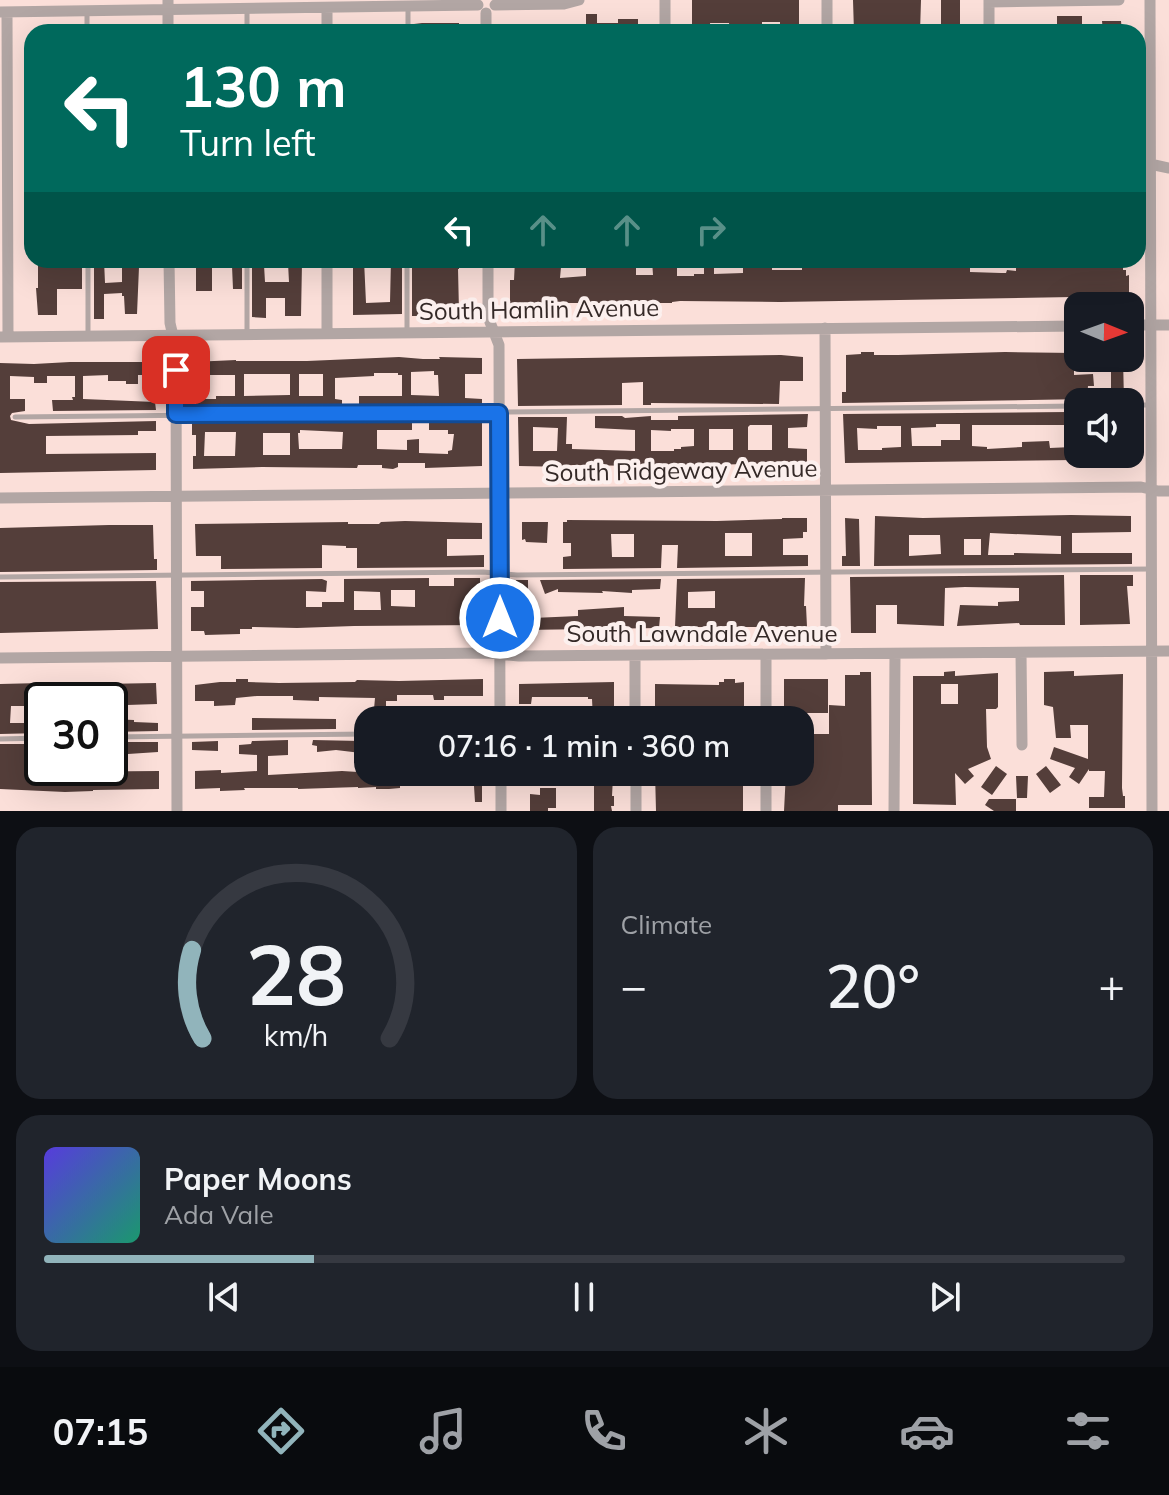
<!DOCTYPE html>
<meta charset="utf-8">
<style>
:root{--surface:#171b24;--page:#20242c;--text:#f1f3f6;--muted:#9ea1a6;--line:#363941;--accent:#91b4bb}
body{margin:0;font-family:Mulish,sans-serif;background:var(--page);color:var(--text);height:100vh;display:flex;flex-direction:column;font-size:30px;white-space:nowrap}
*{box-sizing:border-box;margin:0}
p{font-size:26px;color:var(--muted)}
.icon{flex:none;width:44px;height:44px;fill:none;stroke:currentColor;stroke-width:2;stroke-linecap:round;stroke-linejoin:round}
.map{position:relative;height:811px;overflow:hidden}
.panel{display:flex;flex-direction:column;gap:16px;padding:16px;background:#0d0f14;flex:1}
.panel>*{flex:none}
.guide{position:absolute;left:24px;top:24px;width:1122px;height:244px;border-radius:24px;box-shadow:0 8px 32px #0002;background:#00695c;color:#fff;overflow:hidden}
.needle{width:52px;rotate:91deg}
.buttons{position:absolute;left:1064px;top:292px;display:grid;gap:16px}
.buttons a{display:grid;place-items:center;width:80px;height:80px;border-radius:16px;background:var(--surface);box-shadow:0 8px 32px #0002;font-size:40px}
.speed{position:absolute;left:24px;top:682px;display:flex;gap:16px;font-size:40px;font-weight:700;text-align:center}
.speed>*{display:grid;place-content:center;width:104px;height:104px;border-radius:50%;background:var(--surface);box-shadow:0 8px 32px #0002;line-height:1}
.speed .limit{border:4px solid #111;border-radius:12px;background:#fff;color:#111}
.pin{position:absolute;display:grid;place-items:center;width:68px;height:68px;color:#fff;margin:-34px;border-radius:16px;box-shadow:0 4px 12px #0006}
.me{position:absolute;width:88px;margin:-44px;rotate:0deg;stroke-linejoin:round;filter:drop-shadow(0 0 6px #0008)}
.turn{display:flex;align-items:center;gap:28px;height:168px;padding:0 24px;font-size:36px}
.turn .icon{width:104px;height:104px;stroke-width:2.5}
.turn b{display:block;font-size:56px;line-height:68px}
.lanes{display:flex;align-items:center;height:76px;padding:0 24px;background:#0003;justify-content:center;gap:40px;direction:ltr}
.lanes .off{opacity:.35}
.big{font-size:60px;font-weight:600;line-height:1.1}
.panel .widget{flex:1;display:flex;flex-direction:column;justify-content:center;gap:12px;min-width:0;padding:0 28px;border-radius:24px;background:var(--page)}
.panel .dial{align-items:center;gap:0}
.dial svg{height:208px;overflow:visible;fill:none;stroke:var(--line);stroke-width:7;stroke-linecap:round;text-anchor:middle}
.dial text{fill:var(--text);stroke:none}
.song{display:flex;align-items:center;gap:24px}
.cover{width:96px;height:96px;border-radius:12px;background:linear-gradient(135deg,hsl(250 70% 55%),hsl(160 70% 35%))}
.played{height:8px;border-radius:4px;background:linear-gradient(90deg,var(--accent) 25%,var(--line) 25%)}
.keys{display:flex;justify-content:space-around;direction:ltr}
.heat{display:flex;justify-content:space-between;align-items:center;font-size:44px;direction:ltr}
.panel .tiles{flex:1;display:grid;gap:16px;grid-template-columns:1fr 1fr}
.widget:last-child{grid-column:span 2}
.trip{position:absolute;left:354px;top:706px;width:460px;height:80px;border-radius:24px;background:var(--surface);box-shadow:0 8px 32px #0002;font-weight:600;line-height:80px;text-align:center}
.menu{display:flex;height:128px;justify-content:space-around;align-items:center;background:#090b0e;color:var(--muted)}
.menu .icon{width:56px;height:56px}
.menu .active{color:var(--accent)}
.menu b{font-size:36px;color:var(--text)}
.map>svg:first-child{display:block}
.building{fill:#543e3a;fill-rule:evenodd}
.lines{fill:none;stroke-linecap:round;stroke-linejoin:round}
.lane{stroke:#b2a6a4;stroke-width:5}
.street{stroke:#b2a6a4;stroke-width:11}
.route-casing{stroke:#114b97;stroke-width:20}
.route{stroke:#1a73e8;stroke-width:14}
.labels{text-anchor:middle;dominant-baseline:central;stroke-width:8;stroke-linejoin:round;paint-order:stroke}
.street-label{font-size:24px;fill:#342927;stroke:#fcf0ee}
</style>
<div class="map">
<svg width="1169" height="811" viewBox="0 0 1169 811">
<rect width="100%" height="100%" fill="#fbdfd9"/>
<path class="building" d="M692 0H799V32H780V22H762V32H730L729 23H710L711 32H692Z
M853 0H921L920 32H854Z
M941 0H960V32H941Z
M586 14H597V23H618V19H638V32H586Z
M1057 16H1082V30H1071V27H1057Z
M1102 21H1121L1122 31 1103 32Z
M422 23H459V32H414V24Z
M71 260H82V289H57V315H38L36 288H38V263H71Z
M94 260H104L105 283 122 282V262H137V267H139L137 314H125L124 296H122V293L104 294V319H94Z
M196 260H212V291H196Z
M353 260H364L366 303 390 302 391 260H402V314L353 315Z
M412 260 459 261V269H458L459 311 457 313H423V316H412Z
M515 260H543V267H561L560 278 586 276V260H636V275H653L652 260H677V276H694V274H704V260H714V274L743 273V260H772V270H802V260H970V272L1001 273H1006L1007 270 1016 271V260H1123V270H1126V276L1129 275V296L780 302 680 301 672 302V303H565V308H510V280H514Z
M288 263H302L301 316H285V298H266V318L252 317V266L264 265 265 282H289Z
M232 266H242V289H233Z
M861 352H874V355H898L1005 352 1074 353V375L1093 374 1094 386H1088L1087 399 842 403V392H846V355L861 354Z
M781 355 803 357V381H780L779 404 651 403V405H643V382L622 383V405L518 406 517 359Z
M399 357 423 359H440L439 357 482 358V374H465V398L482 399V407L359 408V396H402V375H398V373H374V376L335 378V399L342 400V408L196 410V399H216V396H235V375H192V362L236 360V361H307ZM434 371V375H438L439 396 411 395V372ZM244 374H290V395L244 396ZM299 374H323V396H299Z
M1111 358H1123L1124 401H1111Z
M70 362H156V375H138V384H126V381H108V375L83 376V399L155 402 156 410 53 411 52 400H73L72 397H75V376H47V383H34V377L10 376V399H25V411L12 413 10 416 11 420 29 424 156 421V431H138V435L46 436V454L156 453V470L0 473V363L34 364Z
M1068 412V425H972V446L987 447V449L1022 447V442L1049 441 1050 448 1072 447 1073 460 845 463 843 414ZM936 424H960V440H941V446H912L911 428 936 427ZM877 426H901V447L882 448V450H858L857 428 877 429Z
M808 414 807 427 788 428V448L807 449V463L644 466 572 465 568 466V467L519 466 518 417H567L566 444H572V449L635 451V430L595 428V416H622L625 418 651 416V420H678V416ZM750 425H772V450H748V427ZM533 427 558 428 557 451H533ZM671 429H694V446L681 447V449H674V451H651V430L671 431ZM709 429H733V450H709Z
M412 418V430H377V449L407 450V440L419 439V453L448 454V451L452 450 454 434H448V430H429V418H482V466L425 468V463H398V467L393 469 382 468V465H358L357 468 262 467 193 469V456H196V435H192V422ZM300 430 343 432 342 449H299L298 433H300ZM205 432H236L235 456H204ZM263 433H290V455H263Z
M1071 515 1131 516V532L1072 533V553H1132V564L874 566 875 516 923 518ZM990 533 1061 536V554L1014 553V555H988ZM909 535H940L941 554 909 556ZM964 539H981V555H964Z
M782 518H807V532H803V538L783 539V555H808V566L677 568 678 545H662L661 568 563 569V557L571 556V543H563V522H567V520L717 521 782 519ZM725 533H752V556H725ZM611 534H634V557H612Z
M845 518 859 519 860 566H842V556H846Z
M405 521 482 523V539H447V556L484 555V567L357 568V548H346V546L322 545V568L221 569V556H196L195 524 348 522V524H379L381 522Z
M522 522H548L547 543 526 542 525 539 522 540Z
M109 525H153L154 559H157V570L0 572V528Z
M1064 575 1065 625H1020L1019 623 957 626 960 605 998 606V602L1019 601V588L965 587 945 588 944 626 897 624V605H876V633H851L850 577Z
M1080 575H1133V586H1127L1130 624 1080 625Z
M429 578V586H454V578H480V604L482 603 481 625 354 626 297 628 252 627V629H240V634L205 635 204 631H191V607H204V591H191V581L322 579 327 581 326 592 306 591V607H322V602H344V579ZM391 590H415V607L391 606ZM354 591 380 592 381 610H354Z
M805 578 804 606H806L807 627H675L677 579ZM715 591V608H688V592Z
M661 579 660 589 632 590V593L602 591 603 593 558 592V589L545 594 540 580Z
M516 580H528V614L533 613V618L578 616V610L624 607V616L660 617 659 628 523 630V626H518Z
M0 582 156 581 158 629 0 633Z
M955 671V676L998 673V707L996 709H986L987 747 991 759 968 769 974 776 965 784 955 773 956 805 913 804V676H944V672ZM941 684H958V704H941Z
M1074 671V676L1123 674 1122 788 1123 796H1125V808H1089V797H1104L1105 771H1089V769L1079 784 1069 777 1075 768 1050 759 1054 747 1088 759V725H1070L1071 738H1056L1053 707 1044 705V672Z
M860 672H871L872 805H838V811H784L786 772H800V734H829V705L845 706V675H860Z
M236 679H248V682L279 683 355 682 357 680 399 681 483 679V696H444V700H434L433 695H397V701H386V720H373L375 698 319 697V701L293 700V696H257L236 698 235 705 214 706V701H195V685L220 682H236Z
M724 679H735V683L744 682V719L717 720V710H697V712L677 711V718L675 720H655V684L719 685V682H724Z
M784 679H828V713H804V720H784Z
M83 682 102 684 156 683 157 704 127 705V701L110 700H42V733L0 734V684ZM11 706H31L32 723H10Z
M614 682V720H593L592 699H588V697H532L531 704H519V684Z
M252 718 336 719V729L252 730Z
M110 719 134 720V722L158 723V731L110 732Z
M288 740V755L268 756V775L342 771 358 772V774L476 772 482 773V802H475L474 786H400V788L389 789H376V787L358 788V787L298 789V788H244L245 790 220 791V788L195 789V771L221 770V773L257 771V755L239 754V745L251 744 252 741Z
M313 740 360 741 361 753 336 750 317 752V746L312 745Z
M218 741V751L192 750V742Z
M113 742H158V752L113 755Z
M0 744H42V772H44L159 771V789L93 790V791L65 792 0 789Z
M996 766 1007 774 992 795 981 787Z
M1046 766 1061 785 1050 793 1036 774Z
M655 772H681V785L703 786 704 772H743V811H656Z
M594 776 613 777 612 796H614V806H611L612 811H594Z
M1016 776H1028L1027 798H1017Z
M540 788H556V808H548V811H530V794L540 795Z
M989 799H1016V811H994L985 805Z"/>
<g class="lines">
<path class="lane" d="M247 10V32
M87 12V32
M408 32V7
M88 260V335
M407 331V260
M247 334V260
M1130 405H1150
M15 417 1078 406
M0 577 483 572 517 575 1150 569
M110 737 368 734
M0 739 42 738"/>
<path class="street" d="M168 0V32
M665 0V32
M827 0V32
M1150 0 1152 811
M989 2 1119 0
M495 5 564 4 579 0
M0 12 478 5
M7 12 8 337
M486 13V32
M327 32V8
M989 32V0
M1138 164H1150L1169 168
M169 260 170 323 176 349 177 811
M488 260V317L499 345 500 720
M1130 325H1169
M825 328 826 654
M327 333V260
M0 337 1078 326
M0 498 1141 487 1158 491H1169
M1021 653 1022 745
M635 656V720
M0 658 489 653 519 656 1169 651
M766 720V655
M501 772V811
M636 772V811
M766 772V811
M894 811 895 654"/>
</g>
<g class="lines">
<defs>
<path id="route" d="M176 370V414L499 413 500 618"/>
</defs>
<use href="#route" class="route-casing"/>
<use href="#route" class="route"/>
</g>
<g class="labels">
<g class="street-label">
<text transform="translate(539 309) rotate(-1)">South Hamlin Avenue</text>
<text transform="translate(681 470) rotate(-1)">South Ridgeway Avenue</text>
<text x="702" y="633">South Lawndale Avenue</text>
</g>
</g>
</svg>
<div class="buttons">
<a><svg class="needle" viewBox="-14 -14 28 28"><path d="M0-13l5 13h-10z" fill="#e53935"/><path d="M0 13l5-13h-10z" fill="#9ea1a6"/></svg></a>
<a><svg class="icon" aria-label="sound" viewBox="0 0 24 24"><path d="M4 9h4l5-4v14l-5-4H4zM17 9q2 3 0 6"/></svg></a>
</div>
<div class="speed"><div class="limit">30</div></div>
<div class="pin" style="left:176px;top:370px;background:#d93025"><svg class="icon" aria-label="arrive" viewBox="0 0 24 24"><path d="M6 21V4h12l-3 4 3 4H6"/></svg></div>
<svg class="me" style="left:500px;top:618px" viewBox="-20 -20 40 40"><circle r="17" fill="#1a73e8" stroke="#fff" stroke-width="3"/><path d="M0-11L8 9 0 5-8 9z" fill="#fff"/></svg>
<div class="trip">07:16 · 1 min · 360 m</div>
<div class="guide">
<div class="turn"><svg class="icon" aria-label="left" viewBox="0 0 24 24"><path d="M17 20v-9H6M10 6l-5 5 5 5"/></svg><div><b>130 m</b>Turn left</div></div>
<div class="lanes"><svg class="icon" aria-label="left" viewBox="0 0 24 24"><path d="M17 20v-9H6M10 6l-5 5 5 5"/></svg><svg class="icon off" aria-label="ahead" viewBox="0 0 24 24"><path d="M12 20V5M6 11l6-6 6 6"/></svg><svg class="icon off" aria-label="ahead" viewBox="0 0 24 24"><path d="M12 20V5M6 11l6-6 6 6"/></svg><svg class="icon off" aria-label="right" viewBox="0 0 24 24"><path d="M7 20v-9h11M14 6l5 5-5 5"/></svg></div>
</div>
</div>
<section class="panel">
<div class="tiles">
<div class="widget dial"><svg viewBox="0 0 100 80">
<path d="M14 69A42 42 0 1 1 86 69"/>
<path d="M14 69A42 42 0 0 1 10 35" stroke="#91b4bb"/>
<text x="50" y="56" font-size="32" font-weight="700">28</text>
<text x="50" y="72" font-size="11">km/h</text>
</svg></div>
<div class="widget"><p>Climate</p>
<div class="heat"><a>−</a><b class="big">20°</b><a>+</a></div>
</div>
<div class="widget">
<div class="song"><i class="cover"></i><div><b>Paper Moons</b><p>Ada Vale</p></div></div>
<div class="played"></div>
<div class="keys"><svg class="icon" aria-label="previous" viewBox="0 0 24 24"><path d="M18 5L8 12l10 7zM5 5v14"/></svg><svg class="icon" aria-label="pause" viewBox="0 0 24 24"><path d="M8 5v14M16 5v14"/></svg><svg class="icon" aria-label="next" viewBox="0 0 24 24"><path d="M6 5l10 7-10 7zM19 5v14"/></svg></div>
</div>
</div>
</section>
<nav class="menu">
<b>07:15</b>
<svg class="icon active" aria-label="directions" viewBox="0 0 24 24"><path d="M12 3l9 9-9 9-9-9zM9 14v-3h6M13 9l2 2-2 2"/></svg>
<svg class="icon" aria-label="music" viewBox="0 0 24 24"><path d="M9 18V5l10-2v13"/><circle cx="6" cy="18" r="3"/><circle cx="16" cy="16" r="3"/></svg>
<svg class="icon" aria-label="phone" viewBox="0 0 24 24"><path d="M5 4h4l2 5-3 2q2 4 5 5l2-3 5 2v4C11 20 4 13 5 4z"/></svg>
<svg class="icon" aria-label="climate" viewBox="0 0 24 24"><path d="M12 3v18M4 7l16 10M4 17L20 7"/></svg>
<svg class="icon" aria-label="car" viewBox="0 0 24 24"><path d="M5 17H2v-5l4-1 3-4h7l3 4 3 1v5h-3M9 17h6M6 11h13"/><circle cx="7" cy="17" r="2"/><circle cx="17" cy="17" r="2"/></svg>
<svg class="icon" aria-label="filters" viewBox="0 0 24 24"><path d="M4 7h16M4 17h16"/><circle cx="9" cy="7" r="2"/><circle cx="15" cy="17" r="2"/></svg>
</nav>
